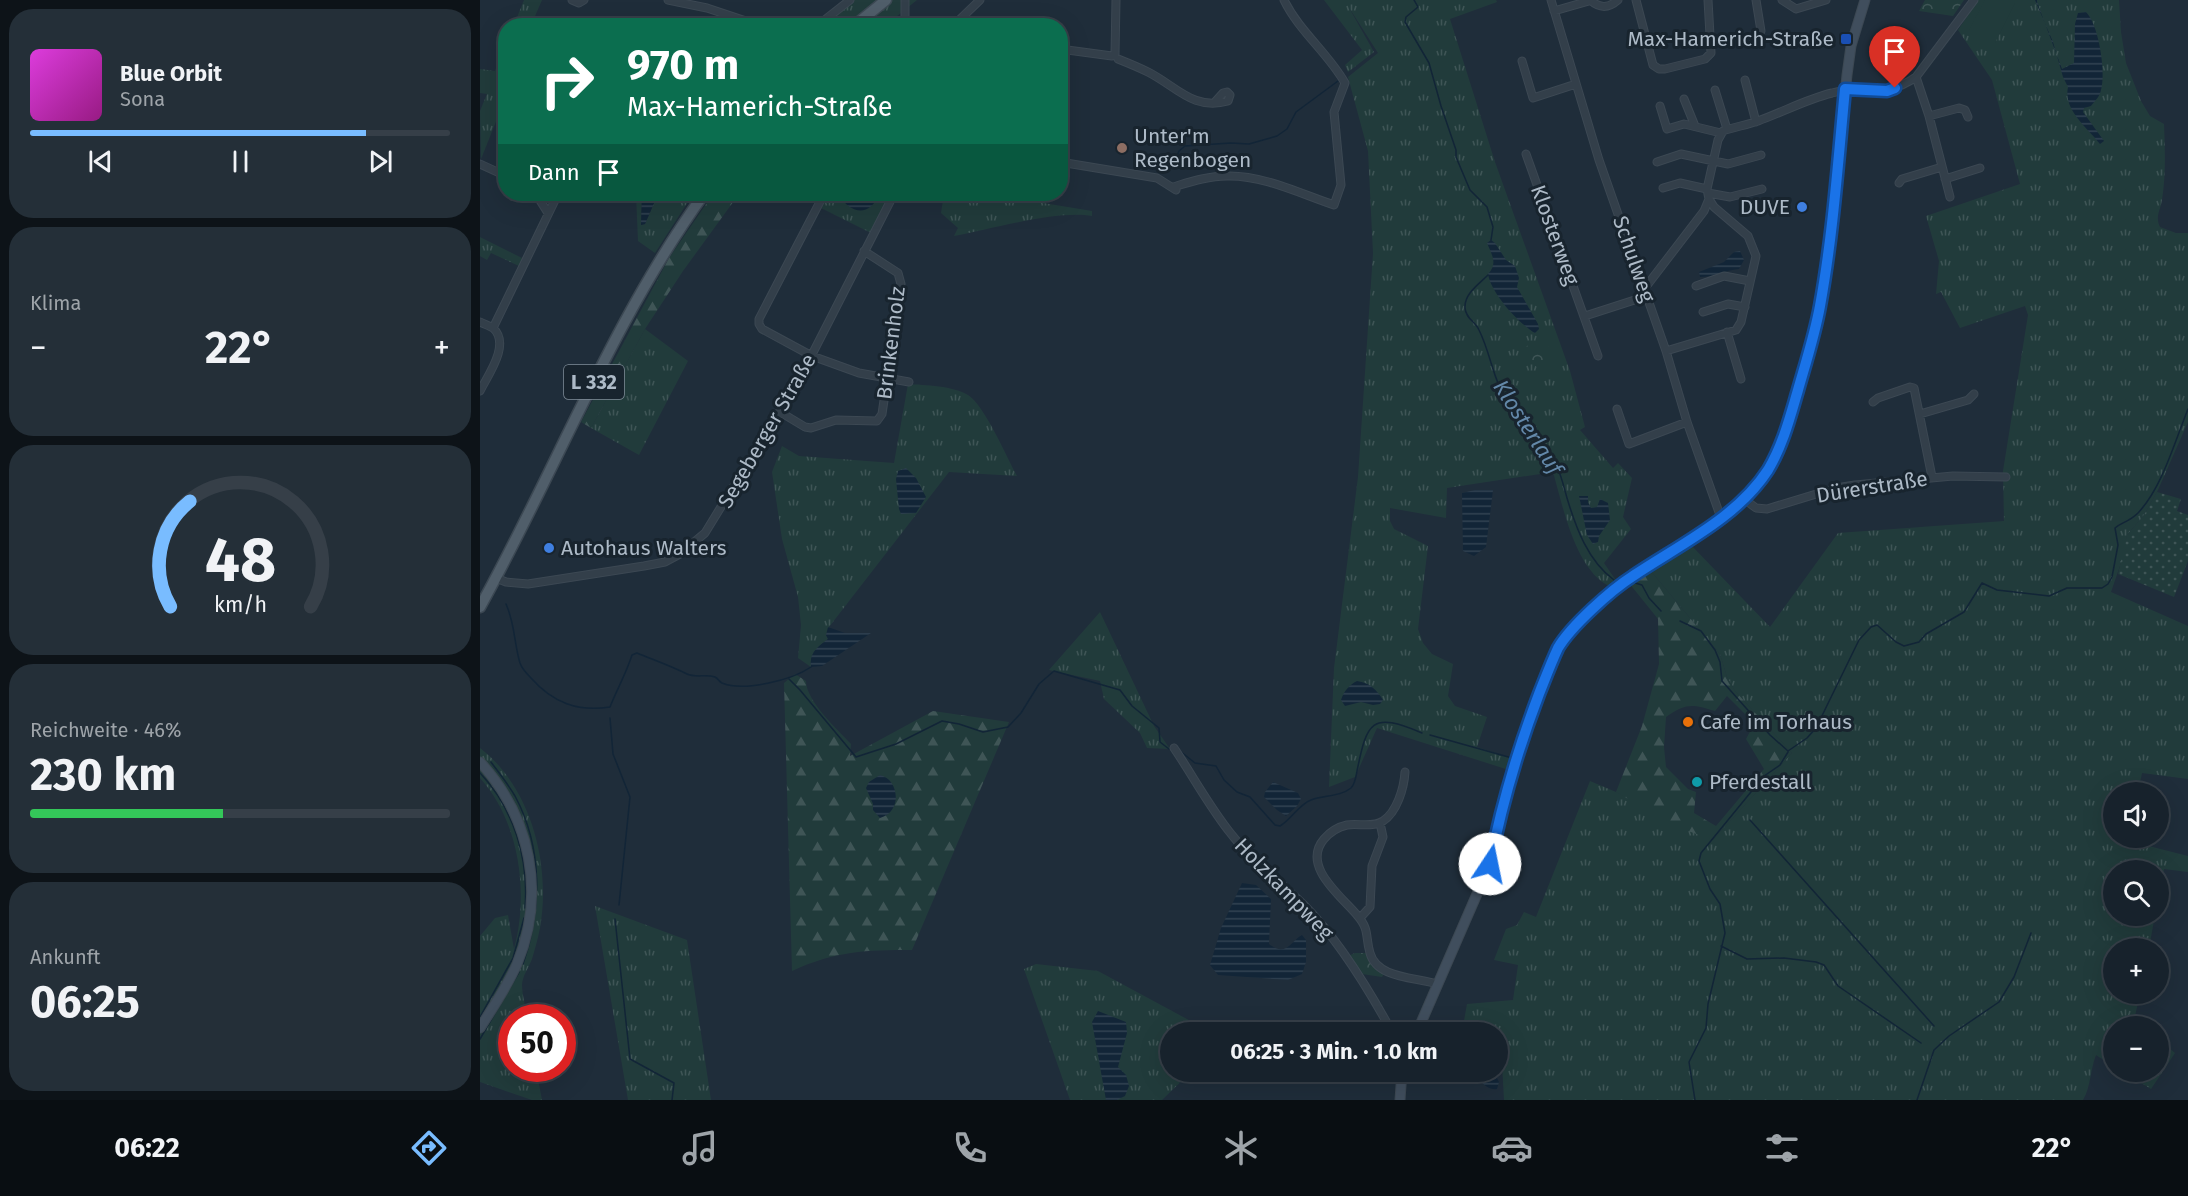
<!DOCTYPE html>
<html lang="de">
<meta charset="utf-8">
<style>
:root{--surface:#17222c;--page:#242f38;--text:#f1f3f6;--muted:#9ea4a9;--line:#363f48;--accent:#79bcff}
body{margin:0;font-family:"Fira Sans",sans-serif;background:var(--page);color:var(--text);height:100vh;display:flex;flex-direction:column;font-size:22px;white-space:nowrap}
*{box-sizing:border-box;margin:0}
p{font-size:20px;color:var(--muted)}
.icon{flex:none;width:33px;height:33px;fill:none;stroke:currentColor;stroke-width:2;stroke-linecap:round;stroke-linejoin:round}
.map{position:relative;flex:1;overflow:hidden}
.drawer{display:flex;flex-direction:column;gap:9px;padding:9px;background:#0d1318;width:480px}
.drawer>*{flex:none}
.top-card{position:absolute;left:18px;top:18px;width:570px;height:183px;border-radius:24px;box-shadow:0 6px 24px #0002,0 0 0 2px var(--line);background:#0b6e4f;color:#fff;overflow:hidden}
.buttons{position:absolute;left:1623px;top:782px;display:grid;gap:12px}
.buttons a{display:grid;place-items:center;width:66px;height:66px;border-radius:50%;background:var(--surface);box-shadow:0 6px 24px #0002,0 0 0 2px var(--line);font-size:30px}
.speed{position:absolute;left:18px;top:1004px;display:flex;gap:12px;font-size:30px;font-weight:700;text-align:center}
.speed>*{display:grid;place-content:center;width:78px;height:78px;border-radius:50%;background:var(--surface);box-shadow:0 6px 24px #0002,0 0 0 2px var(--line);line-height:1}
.speed .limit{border:9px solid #d22;background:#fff;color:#111}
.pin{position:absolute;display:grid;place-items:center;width:51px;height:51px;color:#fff;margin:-62px -26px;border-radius:50% 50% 50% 0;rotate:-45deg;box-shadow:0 0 6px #0007}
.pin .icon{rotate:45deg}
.me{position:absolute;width:66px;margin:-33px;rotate:11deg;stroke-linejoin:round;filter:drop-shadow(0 0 4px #0008)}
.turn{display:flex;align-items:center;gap:21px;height:126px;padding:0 30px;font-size:27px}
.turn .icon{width:78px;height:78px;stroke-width:2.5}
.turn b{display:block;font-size:42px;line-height:51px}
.then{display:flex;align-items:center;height:57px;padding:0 30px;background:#0003;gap:12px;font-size:22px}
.big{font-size:45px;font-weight:700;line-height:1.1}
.drawer .tile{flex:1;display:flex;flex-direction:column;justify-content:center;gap:9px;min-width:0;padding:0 21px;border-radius:24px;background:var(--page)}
.drawer .dial{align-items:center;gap:0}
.dial svg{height:156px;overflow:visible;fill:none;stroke:var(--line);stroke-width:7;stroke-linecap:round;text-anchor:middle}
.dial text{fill:var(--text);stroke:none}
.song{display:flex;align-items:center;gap:18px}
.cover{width:72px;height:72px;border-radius:9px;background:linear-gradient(135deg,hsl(300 70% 55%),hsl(310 70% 35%))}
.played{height:6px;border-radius:3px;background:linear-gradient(90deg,var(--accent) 80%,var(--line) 80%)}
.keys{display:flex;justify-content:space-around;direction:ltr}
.heat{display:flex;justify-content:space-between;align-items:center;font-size:33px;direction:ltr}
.charge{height:9px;border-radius:4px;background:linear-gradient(90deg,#34c759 46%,var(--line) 0)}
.trip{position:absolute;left:680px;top:1022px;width:348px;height:60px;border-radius:30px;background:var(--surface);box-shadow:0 6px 24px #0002,0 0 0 2px var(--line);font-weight:700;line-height:60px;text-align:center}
.tabs{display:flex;height:96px;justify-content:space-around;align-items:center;background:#090e12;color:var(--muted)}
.tabs .icon{width:42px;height:42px}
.tabs .current{color:var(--accent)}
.tabs b{font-size:27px;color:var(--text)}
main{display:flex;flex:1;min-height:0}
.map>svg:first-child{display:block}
.grass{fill:url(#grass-tufts)}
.forest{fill:url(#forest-firs);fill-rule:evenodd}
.park{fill:url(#park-crowns)}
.garden{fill:url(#garden-dots)}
.pitch{fill:#213b3b}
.water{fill:url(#water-rules)}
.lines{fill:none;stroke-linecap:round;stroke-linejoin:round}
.stream{stroke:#122537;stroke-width:1.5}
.street-casing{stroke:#3c4853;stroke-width:9}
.secondary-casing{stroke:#3c4853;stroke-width:11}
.primary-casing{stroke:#3c4853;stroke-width:13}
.street{stroke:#333f4a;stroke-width:7}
.secondary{stroke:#404e5d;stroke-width:9}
.primary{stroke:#505e6a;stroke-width:10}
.route-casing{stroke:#114b97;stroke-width:15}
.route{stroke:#1a73e8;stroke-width:10}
.transit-dot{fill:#1a4fb4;stroke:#18242e;stroke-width:2}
.education-dot{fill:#8d6e63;stroke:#18242e;stroke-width:2}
.shop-dot{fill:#3f7fe0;stroke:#18242e;stroke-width:2}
.food-dot{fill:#e8710a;stroke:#18242e;stroke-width:2}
.culture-dot{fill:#0f9aa8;stroke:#18242e;stroke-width:2}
.labels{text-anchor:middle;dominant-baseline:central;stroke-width:6;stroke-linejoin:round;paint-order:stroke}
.shield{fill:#18242e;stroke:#808d99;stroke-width:1.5}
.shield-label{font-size:20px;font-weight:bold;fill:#adbac7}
.poi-label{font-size:21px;fill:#adbac7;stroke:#18242e;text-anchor:start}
.street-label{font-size:21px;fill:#adbac7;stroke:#18242e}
.water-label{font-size:22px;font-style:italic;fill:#6388a9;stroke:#18242e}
</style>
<main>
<section class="drawer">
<div class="tile">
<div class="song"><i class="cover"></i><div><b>Blue Orbit</b><p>Sona</p></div></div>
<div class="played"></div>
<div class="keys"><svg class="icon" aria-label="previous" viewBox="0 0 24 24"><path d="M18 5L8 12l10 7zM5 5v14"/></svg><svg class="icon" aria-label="pause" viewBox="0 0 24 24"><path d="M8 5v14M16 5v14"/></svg><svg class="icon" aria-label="next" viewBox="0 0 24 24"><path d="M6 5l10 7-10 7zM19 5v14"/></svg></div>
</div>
<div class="tile"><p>Klima</p>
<div class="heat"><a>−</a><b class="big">22°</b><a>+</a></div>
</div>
<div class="tile dial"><svg viewBox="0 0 100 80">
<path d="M14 69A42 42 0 1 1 86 69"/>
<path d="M14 69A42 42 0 0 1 24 15" stroke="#79bcff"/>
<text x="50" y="56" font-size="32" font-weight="700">48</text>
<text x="50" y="72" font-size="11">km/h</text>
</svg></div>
<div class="tile"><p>Reichweite · 46%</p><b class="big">230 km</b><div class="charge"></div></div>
<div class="tile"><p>Ankunft</p><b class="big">06:25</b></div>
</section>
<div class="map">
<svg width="1708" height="1100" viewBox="0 0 1708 1100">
<defs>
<pattern id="grass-tufts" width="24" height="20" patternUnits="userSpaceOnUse" patternTransform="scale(1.5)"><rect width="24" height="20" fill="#213b3b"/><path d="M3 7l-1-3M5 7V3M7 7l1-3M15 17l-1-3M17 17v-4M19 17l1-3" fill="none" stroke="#3f5556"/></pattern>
<pattern id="forest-firs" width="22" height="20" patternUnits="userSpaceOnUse" patternTransform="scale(1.5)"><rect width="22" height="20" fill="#213b3b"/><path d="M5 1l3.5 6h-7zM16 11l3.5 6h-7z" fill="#3f5556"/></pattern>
<pattern id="park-crowns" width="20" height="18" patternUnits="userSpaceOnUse" patternTransform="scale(1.5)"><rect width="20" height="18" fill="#213b3b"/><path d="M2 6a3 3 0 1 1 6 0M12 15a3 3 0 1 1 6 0" fill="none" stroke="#3f5556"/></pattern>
<pattern id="garden-dots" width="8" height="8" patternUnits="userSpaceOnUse" patternTransform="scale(1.5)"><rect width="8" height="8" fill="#213b3b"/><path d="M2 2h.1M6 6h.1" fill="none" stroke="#3f5556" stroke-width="1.8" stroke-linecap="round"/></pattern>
<pattern id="water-rules" width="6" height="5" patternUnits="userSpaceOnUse" patternTransform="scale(1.5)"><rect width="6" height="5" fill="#122537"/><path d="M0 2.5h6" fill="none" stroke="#324352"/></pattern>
</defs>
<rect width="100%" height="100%" fill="#1f2d3a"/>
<path class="grass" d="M44 0H62L52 23 59 25H34Z
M365 0H437L406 25 328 26 336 23Z
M844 0H1016L1017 2 970 19 1015 162 1090 371 1105 427 1100 430 1133 468 1138 463 1152 478 1143 517 1151 529 1124 563 1137 582 1131 587C1095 571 1083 506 1073 472L967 488 966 518 910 508V521L914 529 948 546 938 629 943 643 952 654 973 664 968 696 975 706 1007 717 997 747 1032 758 1029 770 897 728 875 777 849 787 854 668 878 477 893 253 888 151 868 77 898 53 868 6 894 52 868 72 865 65 882 50Z
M1498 0H1639L1641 32 1646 63 1661 101 1670 116 1684 124C1685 149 1686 175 1682 200 1680 211 1675 217 1680 227L1696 233H1708V422L1677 492 1664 515 1647 535 1645 551 1631 592 1708 626V779L1662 773 1658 792H1634V837H1649V841L1708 856V872L1684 869 1679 898 1678 870H1634V915H1675L1669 948H1634V993H1660L1654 1021 1660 1026H1634L1633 1066 1616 1055C1610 1070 1611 1086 1603 1100H1024L1022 1063H1017V1032H982L987 1004 1033 1000 1038 965 1014 960 1026 929 1037 925 1044 912 1056 917 1110 781 1136 792 1233 840 1312 753 1255 691 1247 677 1240 654 1170 570 1210 544 1290 627 1358 533 1524 521 1523 471 1548 315 1545 306 1480 328 1461 292 1456 294 1459 261 1446 216 1540 184 1512 80 1478 30Z
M25 45V99L1 159 0 111 7 94 0 93V69L15 71Z
M156 194H162L161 225 165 224 178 194H213L175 253 158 241Z
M349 194H410L394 228 389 232 341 208Z
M464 194H508L612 211V216C577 210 511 229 474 236L478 228 461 213Z
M0 237 42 258 39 266 11 253 7 260 0 256Z
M165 329 208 361 159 455 111 428Z
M428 384C444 385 474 386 488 395 505 406 526 456 537 476L469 472 349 627 346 635 348 639C339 647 329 653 331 667L318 658 321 625 318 597 302 539 292 472 302 446 319 456 414 463Z
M620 612 674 726 690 749 667 748 660 733 624 699 620 681 569 670Z
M0 748C52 788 71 866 60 928 58 938 55 949 52 959 49 967 42 977 42 985 42 995 46 1007 47 1017H32V1068H56L62 1100H52L0 1082V936L15 918 28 915 34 949C49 894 40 822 0 778Z
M115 906 207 940 231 1100H148Z
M556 964 618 971 731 1032H690V1071H712L682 1100H590L544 969Z
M1679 1040 1695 1053 1671 1089 1642 1071H1678Z"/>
<path class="forest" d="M233 194H259L203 271 165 329 111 428 101 422 189 258Z
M1170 570 1240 654 1247 677 1255 691 1312 753 1233 840 1197 827 1136 792 1162 726 1179 664 1178 619 1149 583ZM1247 696 1265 714 1272 728 1266 739 1284 769 1236 826 1214 813 1216 792 1208 789 1186 767 1184 747 1186 717C1206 703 1212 704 1235 711Z
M315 674 326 681C326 701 358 730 371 744L370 756 453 711 529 722 432 950C386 950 355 951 312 971L304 683Z"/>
<path class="park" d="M1445 0H1484L1473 16 1439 11Z
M1054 341 1060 350 1074 345 1077 363 1066 364 1067 371 1064 373 1039 352Z
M875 953H888L904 973 902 977 882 974 868 956Z"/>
<path class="garden" d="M1677 492 1701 499 1697 511 1708 515V561L1694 597 1638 574 1647 535 1664 515Z"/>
<path class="pitch" d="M1505 0H1529L1535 3 1515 43 1489 30Z"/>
<path class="water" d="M1555 0H1557V2L1582 69 1594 63 1595 24 1598 13 1606 12C1619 25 1626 72 1621 90 1620 96 1615 101 1611 106L1604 108 1603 112 1624 141 1620 144C1607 127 1583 110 1588 87L1583 77 1573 42Z
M162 194H178L165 224 161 225Z
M361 194H399C391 216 371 215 360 196Z
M1011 240 1015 243 1026 260 1035 266 1039 278 1037 287 1058 324 1059 329 1055 333C1038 323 1011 293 1008 274 1018 264 1012 255 1007 243Z
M1260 251 1264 260 1259 269C1245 270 1234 277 1220 277L1219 272 1244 262 1254 252Z
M426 468 436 478 446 497 436 513 421 514 419 509 416 479 418 471Z
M995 490H1013L1006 547 994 556 983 551 982 493Z
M1099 496H1108V502L1111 508 1117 507 1120 499 1128 503 1130 520 1119 536 1118 542 1113 544 1107 535Z
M348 627 365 633H391L342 666 331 667C329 652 338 647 348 639L346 635Z
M877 681C890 683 896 689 903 700L900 704 893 705 881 702 865 706 861 700C864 691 869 685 877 681Z
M400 775C419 779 423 812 400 818L393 810V804L386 788 389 782Z
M793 782 818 793 821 799 817 806 806 816 797 810 784 797 785 792Z
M762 883 776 885 791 899 789 944C806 958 811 941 822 935L826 940V962L822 974 808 980 738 975 730 965 741 928Z
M618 1011 646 1022 647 1033 638 1067 646 1075 649 1086 645 1096 637 1100H626L612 1022Z
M992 1071 1000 1073 1009 1071 1016 1076 1019 1082 1017 1089C1006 1091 998 1078 992 1071Z"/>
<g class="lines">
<path class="stream" d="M934 0 938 7 926 17 925 22 949 63 961 106 976 150V157L990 190 1007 207 1013 227 1011 240
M692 168 699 151 705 146 751 143 769 144 797 136 807 129 816 112 858 81
M1008 275C999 284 984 294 985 308 986 319 995 321 999 330 1011 354 1013 380 1027 402 1042 426 1065 443 1077 467 1082 477 1084 488 1087 498 1096 528 1108 561 1134 580
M1155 583 1162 585 1169 598 1181 611
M26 604C35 624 34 643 40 663 42 669 47 674 51 678 73 703 98 712 130 707 137 689 146 674 152 655L157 653C174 660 191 666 207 674 215 678 226 674 235 677 240 680 237 680 242 683 264 692 312 680 331 667
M1200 621 1221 631 1235 650 1240 662 1242 681 1290 735 1308 751 1327 738 1336 728 1379 640 1391 627 1397 625 1416 642 1424 646 1439 642 1446 634 1484 612 1502 583 1517 590 1569 596 1587 588H1622L1628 584 1632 577 1638 545 1635 528C1642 522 1649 522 1658 513 1682 488 1695 441 1708 409
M309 679 320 690 376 757 416 744 462 721 479 724 503 732 528 727 541 713 559 684 574 671 640 690 652 706 679 728 680 742 689 749
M130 718 133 754 150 797 139 905
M950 735 1032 758
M700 751 715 763 736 766 744 780 757 792 770 797 795 825 800 826C812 819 818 805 831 800 843 795 860 797 871 788 875 784 876 777 877 771 887 722 891 711 942 733
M11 762C19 773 28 784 35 796 63 848 62 910 43 964
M0 773C34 809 49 859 45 908
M1270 820 1454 1026
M135 919 150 1059 194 1083 192 1100
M1241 946 1267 959 1304 958 1336 962 1344 965 1358 986 1441 1043
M0 1017 33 958 44 918
M0 1039 39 972
M1215 1100 1209 1062 1226 1028 1228 1004 1245 933 1240 904 1230 889 1219 861 1221 853 1284 776 1300 765 1308 752
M1437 1100 1454 1050 1469 1036 1519 1002 1534 977 1551 933"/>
<defs>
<path id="street" d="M92 0 99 3 104 0
M188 0 227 8 281 26
M425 0V26
M1071 0 1119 160 1186 351 1207 422 1241 518
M1110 0C1119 8 1128 9 1138 0
M1156 0 1173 65 1179 69H1185L1225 59 1231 53 1228 0
M1276 0 1281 31
M1302 0 1316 9 1346 0
M1074 11 1109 1
M337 26 370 0
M473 26 500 0
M580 49 632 56
M635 54 636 0
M638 59C648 63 658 67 668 72 696 86 713 111 748 101L750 95 747 92 743 93 734 103
M1042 61 1053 98 1096 84
M1436 77 1449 116 1470 197
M1265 80 1276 122
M1235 90 1247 129
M1204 99 1215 126
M1180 106 1187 129 1204 124 1241 133
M1449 116 1479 108 1485 110 1488 117
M1046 154 1118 356
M580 162 677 178 696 190
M1177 162 1201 154 1248 164 1281 155
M0 164 26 176
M1465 179 1500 168
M1419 183 1422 179 1462 167
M693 187C710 182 728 176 747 176 783 175 821 194 854 205L861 185 854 112 865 83C848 53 819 31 804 0
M1183 188 1200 183 1227 189
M1228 193 1250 197 1282 189
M56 194 68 213
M344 194 279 319V324L282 329 332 356 379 373 429 382
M1168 284 1224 211 1229 199
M1216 286 1244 276 1270 281
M1223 312 1248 304 1265 307
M1105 316 1167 296
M0 322C4 324 10 326 13 328 31 344 8 375 0 391
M13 328 78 194
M1247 332 1261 379
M1186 351 1256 330 1261 322 1276 256 1268 236 1234 207 1229 199 1227 189 1238 140 1243 131C1254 127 1267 125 1278 121 1303 112 1327 99 1352 93 1385 84 1403 100 1436 77L1494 0
M1393 402 1398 398 1430 387 1434 388 1452 477
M1137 409 1149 444 1207 422
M300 412 325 427 331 428 356 420 397 421 402 414 421 284 418 273 384 251
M1440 414 1488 400 1494 394
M1264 499 1276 508 1287 509 1356 488 1375 485 1473 476 1526 477
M16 578 26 582 48 584 164 566 185 562 200 554 225 533 320 378 414 194
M694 748C713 776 730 808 752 835 772 861 800 881 824 905 859 940 888 988 912 1032
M925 772C924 788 917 812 903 821 893 828 878 823 867 825 858 827 850 832 844 839 821 866 861 896 877 915 890 930 885 936 890 953 897 979 936 977 957 984
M880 918 890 907 892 866 903 837 900 823"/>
<path id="secondary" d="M0 762C51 818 66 894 37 964 27 987 13 1007 0 1028
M937 1032 1010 864 1019 820 1050 718 1079 647 1092 630 1137 587 1241 518 1264 499 1287 472 1299 448 1309 423 1340 309 1348 259 1367 75 1371 46 1385 0
M920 1100 922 1071"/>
<path id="primary" d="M374 26 406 0
M0 607C76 470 132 321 224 194"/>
</defs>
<use href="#street" class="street-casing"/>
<use href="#secondary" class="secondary-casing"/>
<use href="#primary" class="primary-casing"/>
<use href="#street" class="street"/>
<use href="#secondary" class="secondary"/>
<use href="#primary" class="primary"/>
</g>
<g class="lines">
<defs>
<path id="route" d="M1010 864C1021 807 1038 749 1059 694 1065 679 1071 663 1078 648 1091 626 1131 590 1153 576 1199 545 1257 518 1288 470 1303 445 1310 417 1318 390 1326 362 1335 334 1340 306 1353 235 1358 162 1365 89L1407 91 1415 88"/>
</defs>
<use href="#route" class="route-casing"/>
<use href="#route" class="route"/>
</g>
<rect class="transit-dot" x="1360" y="33" width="12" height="12" rx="3"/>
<circle class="education-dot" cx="642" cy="148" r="6"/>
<g class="shop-dot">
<circle cx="1322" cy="207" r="6"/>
<circle cx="69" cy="548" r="6"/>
</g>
<circle class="food-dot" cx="1208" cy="722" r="6"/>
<circle class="culture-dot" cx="1217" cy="782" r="6"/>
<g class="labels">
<rect class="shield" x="84" y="365" width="60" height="34" rx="4.5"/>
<g class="shield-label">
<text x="114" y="382">L 332</text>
</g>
<g class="poi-label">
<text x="1354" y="39" text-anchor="end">Max-Hamerich-Straße</text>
<text x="654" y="136">Unter'm<tspan x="654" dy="24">Regenbogen</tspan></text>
<text x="1310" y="207" text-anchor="end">DUVE</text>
<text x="81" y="548">Autohaus Walters</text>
<text x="1220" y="722">Cafe im Torhaus</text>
<text x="1229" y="782">Pferdestall</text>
</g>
<g class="street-label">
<text transform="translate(1075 235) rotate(70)">Klosterweg</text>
<text transform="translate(1154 259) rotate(71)">Schulweg</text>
<text transform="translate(411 343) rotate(-83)">Brinkenholz</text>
<text transform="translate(287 431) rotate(-60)">Segeberger Straße</text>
<text transform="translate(1392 487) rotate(-9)">Dürerstraße</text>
<text transform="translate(804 889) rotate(46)">Holzkampweg</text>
</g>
<g class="water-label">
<text transform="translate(1048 427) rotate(57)">Klosterlauf</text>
</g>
</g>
</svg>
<div class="buttons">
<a><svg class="icon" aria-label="sound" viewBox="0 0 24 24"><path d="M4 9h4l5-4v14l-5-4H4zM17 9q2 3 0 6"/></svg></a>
<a><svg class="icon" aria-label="search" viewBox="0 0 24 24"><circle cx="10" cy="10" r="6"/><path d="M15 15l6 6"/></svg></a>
<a>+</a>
<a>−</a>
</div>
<div class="speed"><div class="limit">50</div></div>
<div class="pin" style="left:1415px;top:88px;background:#d93025"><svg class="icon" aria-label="arrive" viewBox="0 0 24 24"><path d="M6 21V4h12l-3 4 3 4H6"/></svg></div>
<svg class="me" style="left:1010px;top:864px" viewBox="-20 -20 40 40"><circle r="19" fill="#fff"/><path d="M0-13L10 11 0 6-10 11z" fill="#1a73e8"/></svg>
<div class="trip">06:25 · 3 Min. · 1.0 km</div>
<div class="top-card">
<div class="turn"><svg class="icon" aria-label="right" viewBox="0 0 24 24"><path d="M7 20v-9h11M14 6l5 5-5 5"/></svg><div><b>970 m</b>Max-Hamerich-Straße</div></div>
<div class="then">Dann<svg class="icon" aria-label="arrive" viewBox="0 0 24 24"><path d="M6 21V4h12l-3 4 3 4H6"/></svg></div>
</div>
</div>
</main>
<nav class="tabs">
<b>06:22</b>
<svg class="icon current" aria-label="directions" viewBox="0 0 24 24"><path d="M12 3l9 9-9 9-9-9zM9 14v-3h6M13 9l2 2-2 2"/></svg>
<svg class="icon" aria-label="music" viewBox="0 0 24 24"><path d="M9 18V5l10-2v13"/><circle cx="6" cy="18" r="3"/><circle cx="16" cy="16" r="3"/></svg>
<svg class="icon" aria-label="phone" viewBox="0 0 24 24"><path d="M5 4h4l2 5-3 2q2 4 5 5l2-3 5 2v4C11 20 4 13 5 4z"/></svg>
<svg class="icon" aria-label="climate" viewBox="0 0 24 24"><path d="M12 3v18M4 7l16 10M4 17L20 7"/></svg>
<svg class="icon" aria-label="car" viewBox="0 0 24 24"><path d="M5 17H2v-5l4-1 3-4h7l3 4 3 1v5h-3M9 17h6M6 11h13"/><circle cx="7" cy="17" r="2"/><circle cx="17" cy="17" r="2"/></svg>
<svg class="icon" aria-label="filters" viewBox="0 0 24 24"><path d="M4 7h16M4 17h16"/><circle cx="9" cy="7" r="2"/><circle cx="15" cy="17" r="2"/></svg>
<b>22°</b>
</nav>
